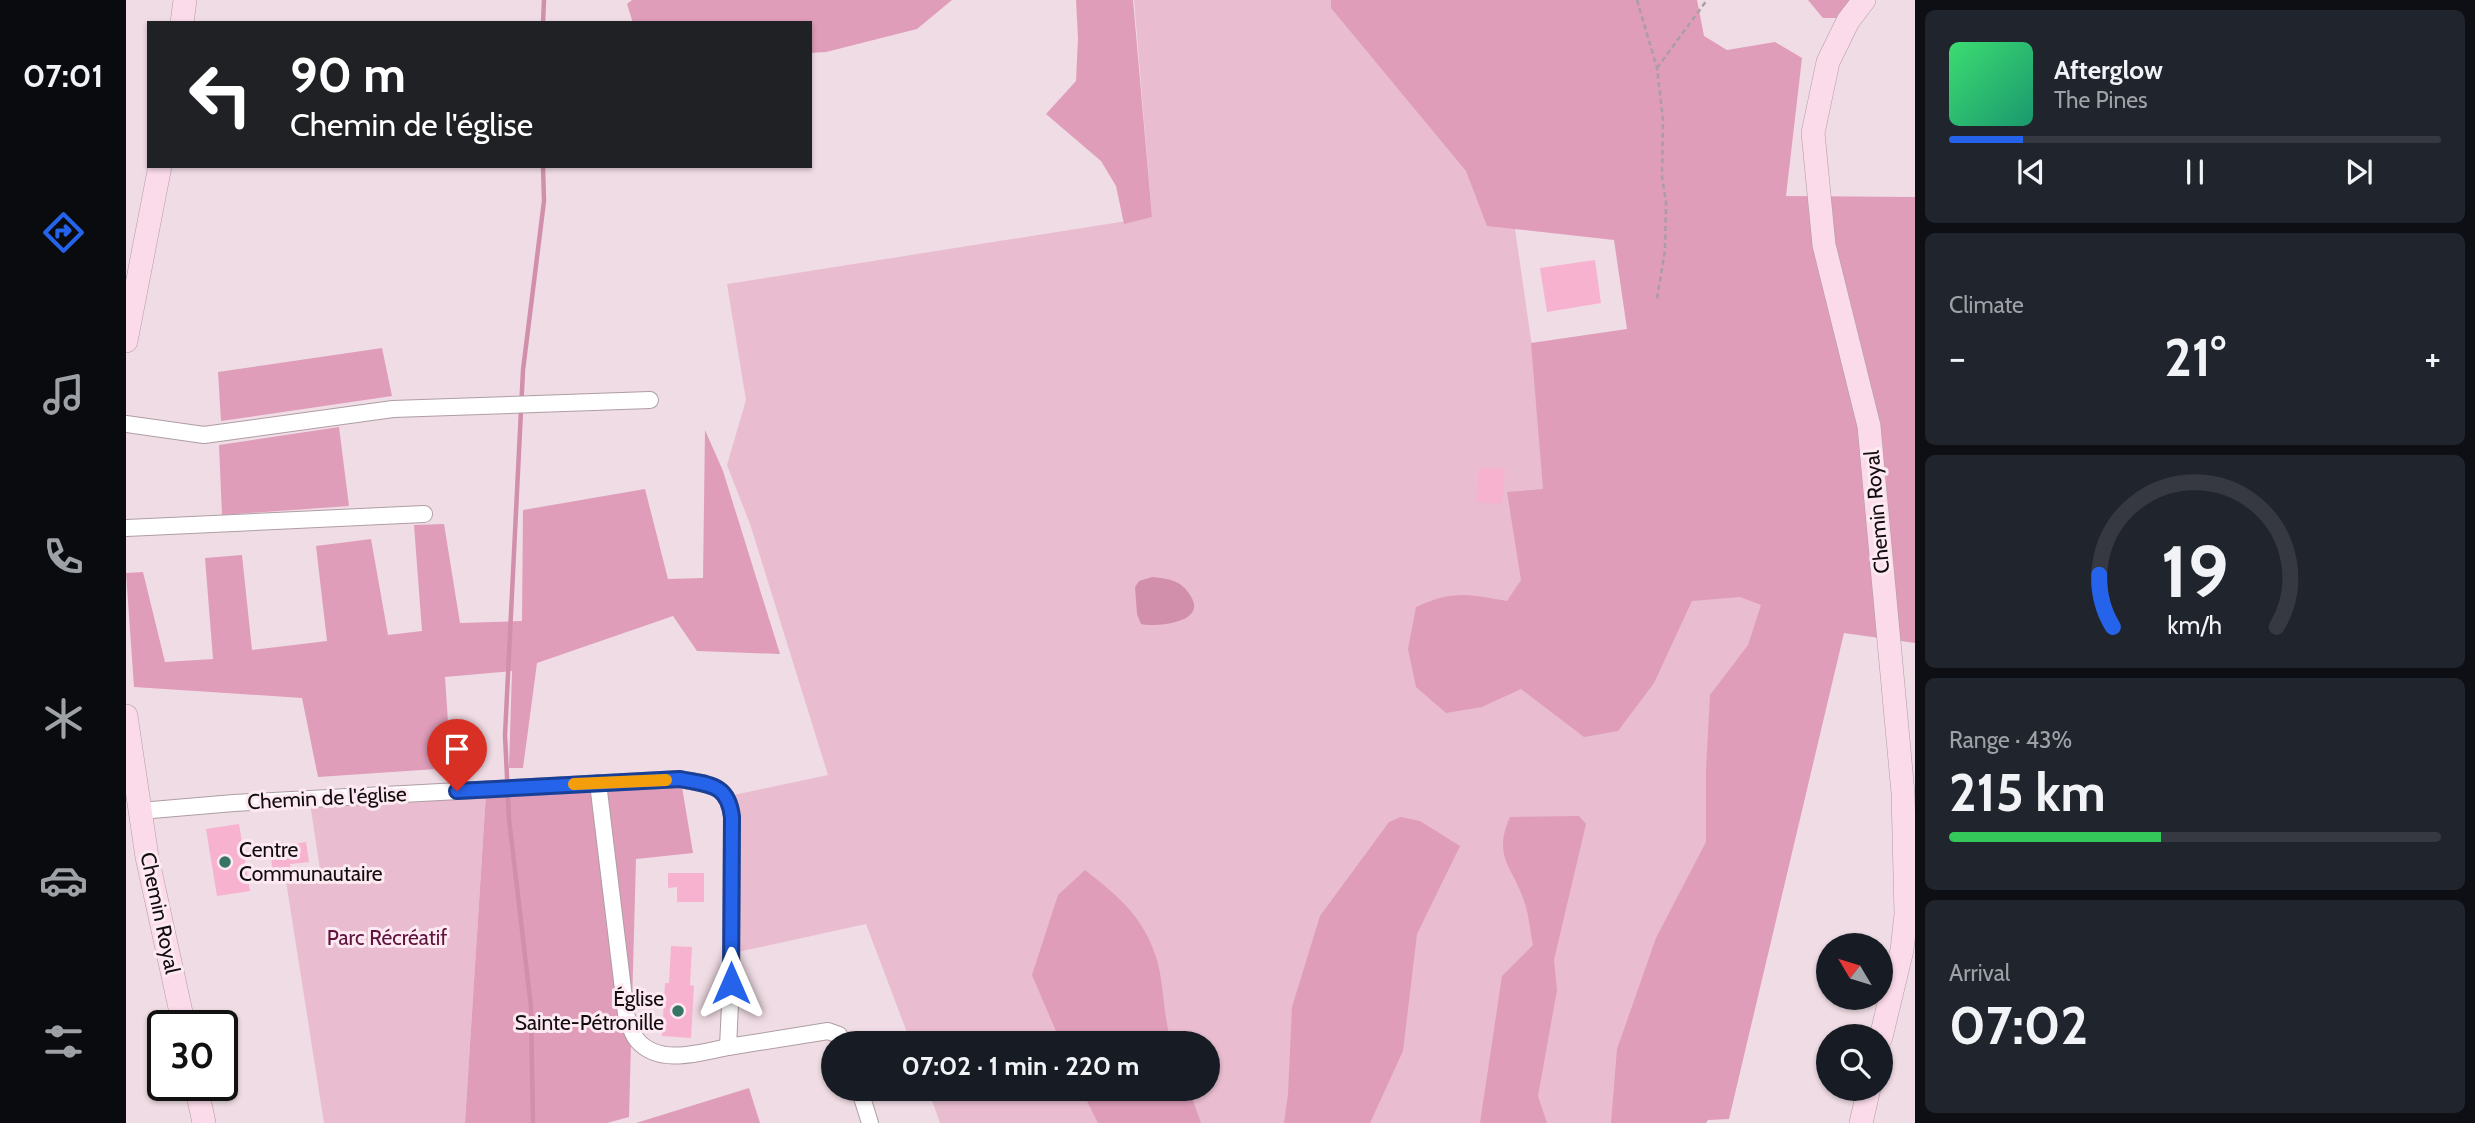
<!DOCTYPE html>
<html lang="en">
<head>
<meta charset="utf-8">
<style>
  body { margin:0; font-family:Cabin,sans-serif; background:#20242c; color:#f1f3f6; height:100vh; display:flex; flex-direction:column; font-size:26px; white-space:nowrap }
  * { box-sizing:border-box; margin:0 }
  p { font-size:23px; color:#9ea1a6 }
  .icon { flex:none; width:38px; height:38px; fill:none; stroke:currentColor; stroke-width:2; stroke-linecap:round; stroke-linejoin:round }
  .map { position:relative; flex:1; overflow:hidden }
  .drawer { display:flex; flex-direction:column; gap:10px; padding:10px; background:#0d0f14; width:560px }
  .drawer>* { flex:none }
  .guide { position:absolute; left:21px; top:21px; width:665px; height:147px; border-radius:0px; box-shadow:0 2px 5px #0004; background:#202124; color:#fff; overflow:hidden }
  .needle { width:46px; rotate:308deg }
  .tools { position:absolute; left:1690px; top:933px; display:grid; gap:14px }
  .tools a { display:grid; place-items:center; width:77px; height:77px; border-radius:50%; background:#171b24; box-shadow:0 2px 5px #0004; font-size:35px }
  .speed { position:absolute; left:21px; top:1010px; display:flex; gap:14px; font-size:35px; font-weight:700; text-align:center }
  .speed>* { display:grid; place-content:center; width:91px; height:91px; border-radius:50%; background:#171b24; box-shadow:0 2px 5px #0004; line-height:1 }
  .speed .limit { border:4px solid #111; border-radius:10px; background:#fff; color:#111 }
  .pin { position:absolute; display:grid; place-items:center; width:60px; height:60px; color:#fff; margin:-72px -30px; border-radius:50% 50% 50% 0; rotate:-45deg; box-shadow:0 0 7px #0007 }
  .pin .icon { rotate:45deg }
  .me { position:absolute; width:77px; margin:-38px; rotate:0deg; stroke-linejoin:round; filter:drop-shadow(0 0 5px #0008) }
  .turn { display:flex; align-items:center; gap:24px; height:147px; padding:0 28px; font-size:32px }
  .turn .icon { width:91px; height:91px; stroke-width:2.5 }
  .turn b { display:block; font-size:49px; line-height:60px }
  .big { font-size:52px; font-weight:700; line-height:1.1 }
  .drawer .tile { flex:1; display:flex; flex-direction:column; justify-content:center; gap:10px; min-width:0; padding:0 24px; border-radius:10px; background:#20242c }
  .drawer .dial { align-items:center; gap:0 }
  .dial svg { height:182px; overflow:visible; fill:none; stroke:#363941; stroke-width:7; stroke-linecap:round; text-anchor:middle }
  .dial text { fill:#f1f3f6; stroke:none }
  .song { display:flex; align-items:center; gap:21px }
  .cover { width:84px; height:84px; border-radius:10px; background:linear-gradient(135deg,hsl(140 70% 55%),hsl(160 70% 35%)) }
  .played { height:7px; border-radius:4px; background:linear-gradient(90deg,#2563eb 15%,#363941 15%) }
  .keys { display:flex; justify-content:space-around; direction:ltr }
  .heat { display:flex; justify-content:space-between; align-items:center; font-size:38px; direction:ltr }
  .charge { height:10px; border-radius:5px; background:linear-gradient(90deg,#34c759 43%,#363941 0) }
  .trip { position:absolute; left:695px; top:1031px; width:399px; height:70px; border-radius:35px; background:#171b24; box-shadow:0 2px 5px #0004; font-weight:700; line-height:70px; text-align:center }
  main { display:flex; flex:1; min-height:0 }
  .tab-bar { display:flex; flex-direction:column; width:126px; justify-content:space-around; align-items:center; background:#090b0e; color:#9ea1a6 }
  .tab-bar .icon { width:49px; height:49px }
  .tab-bar .on { color:#2563eb }
  .tab-bar b { font-size:32px; color:#f1f3f6 }
  .map>svg:first-child { display:block }
  .green { fill:#e9bdcf }
  .forest { fill:#df9dba }
  .water { fill:#d18fac }
  .lines { fill:none; stroke-linecap:round; stroke-linejoin:round }
  .stream { stroke:#d18fac; stroke-width:4.5 }
  .building { fill:#f6b2cf }
  .street-casing { stroke:#af9da4; stroke-width:18 }
  .secondary-casing { stroke:#af9da4; stroke-width:24 }
  .path { stroke:#ac9da3; stroke-width:2.5; stroke-dasharray:5 3.5; stroke-linecap:butt }
  .street { stroke:#fff; stroke-width:16 }
  .secondary { stroke:#fbdae9; stroke-width:23 }
  .route-casing { stroke:#184099; stroke-width:18 }
  .route { stroke:#2563eb; stroke-width:12 }
  .slow { stroke:#f59e0b; stroke-width:12 }
  .poi-dot { fill:#367563; stroke:#fde9f1; stroke-width:2.5 }
  .labels { text-anchor:middle; stroke-width:6; stroke-linejoin:round; paint-order:stroke }
  .street-label { font-size:21px; fill:#120c0e; stroke:#fde9f1 }
  .poi-label { font-size:21px; fill:#120c0e; stroke:#fde9f1; text-anchor:start }
  .park-label { font-size:21px; fill:#5f123c; stroke:#fde9f1 }
</style>
</head>
<body>
<main>
<nav class="tab-bar">
<b>07:01</b>
<svg class="icon on" aria-label="directions" viewBox="0 0 24 24"><path d="M12 3l9 9-9 9-9-9zM9 14v-3h6M13 9l2 2-2 2"/></svg>
<svg class="icon" aria-label="music" viewBox="0 0 24 24"><path d="M9 18V5l10-2v13"/><circle cx="6" cy="18" r="3"/><circle cx="16" cy="16" r="3"/></svg>
<svg class="icon" aria-label="phone" viewBox="0 0 24 24"><path d="M5 4h4l2 5-3 2q2 4 5 5l2-3 5 2v4C11 20 4 13 5 4z"/></svg>
<svg class="icon" aria-label="climate" viewBox="0 0 24 24"><path d="M12 3v18M4 7l16 10M4 17L20 7"/></svg>
<svg class="icon" aria-label="car" viewBox="0 0 24 24"><path d="M5 17H2v-5l4-1 3-4h7l3 4 3 1v5h-3M9 17h6M6 11h13"/><circle cx="7" cy="17" r="2"/><circle cx="17" cy="17" r="2"/></svg>
<svg class="icon" aria-label="filters" viewBox="0 0 24 24"><path d="M4 7h16M4 17h16"/><circle cx="9" cy="7" r="2"/><circle cx="15" cy="17" r="2"/></svg>
</nav>
<div class="map">
<svg width="1789" height="1123" viewBox="0 0 1789 1123">
  <rect width="100%" height="100%" fill="#f0dce4"/>
  <!-- green -->
  <g class="green">
    <path d="M1008,0H1356L1432,527L1672,536L1562,1123H814L802,1089L1082,1088V1043H785L740,924L612,952L608,795L702,775L624,524L601,465L620,400L601,284L1026,217Z"/>
    <path d="M360,793L339,1123H198L160,881L195,876L184,803Z"/>
  </g>
  <!-- forest -->
  <g class="forest">
    <path d="M506,0H826L791,29L700,52L684,53V23H507L501,4Z"/>
    <path d="M950,0H1007L1026,217L998,224L990,186L975,161L920,114L950,81L952,38Z"/>
    <path d="M1205,0H1571L1578,36L1601,50L1649,42L1676,58L1660,196L1789,197V643L1718,633L1603,1119L1582,1120L1580,1123H1485L1491,1049L1530,938L1580,842V769L1584,695L1622,645L1635,605L1614,597L1566,601L1528,683L1492,731L1458,737L1395,689L1356,707L1320,713L1290,687L1282,649L1290,607C1327,590 1341,594 1381,601L1395,580L1381,492L1417,489L1405,343L1501,329L1488,240L1361,226L1340,171L1205,8Z"/>
    <path d="M1682,0H1749L1719,18H1697Z"/>
    <path d="M256,348L266,396L95,421L92,372Z"/>
    <path d="M213,427L223,506L96,515L93,445Z"/>
    <path d="M579,430L597,471L654,654L571,651L547,616L411,663L397,768H383L386,671L319,677L325,768L192,777L176,698L8,687L0,573L17,572L39,662L87,659L79,558L116,555L126,650L201,641L190,546L245,539L262,635L296,631L288,525L318,524L334,623L396,621L397,510L519,489L542,579L577,578Z"/>
    <path d="M556,787L567,853L510,859L503,1117L481,1123H339L360,793Z"/>
    <path d="M1453,816L1460,824L1428,960L1431,990L1412,1096L1421,1123H1354L1376,976L1407,945C1404,931 1403,914 1398,901C1387,867 1366,857 1384,817Z"/>
    <path d="M1275,817L1294,821L1334,846L1291,934L1277,1051L1244,1123H1158L1162,1094L1166,1007L1194,916L1263,822Z"/>
    <path d="M959,870C991,895 1017,916 1030,957C1039,985 1036,1014 1046,1043H935L906,975L932,895Z"/>
    <path d="M623,1088L634,1123H510Z"/>
    <path d="M955,1089H1063L1075,1123H972Z"/>
  </g>
  <!-- water -->
  <path class="water" d="M1026,577C1043,579 1055,580 1064,595C1067,600 1070,605 1067,611C1061,624 1027,627 1015,624L1011,614L1009,587L1013,581Z"/>
  <g class="lines">
    <!-- stream -->
    <g class="stream">
      <path d="M417,23L418,0"/>
      <path d="M407,1123L405,1007L383,819L379,735L397,370L418,201L417,166"/>
    </g>
  </g>
  <!-- building -->
  <g class="building">
    <path d="M1469,260L1475,303L1421,312L1414,268Z"/>
    <path d="M1353,467L1379,469L1376,504L1350,502Z"/>
    <path d="M113,824L124,891L91,896L80,829Z"/>
    <path d="M157,842V846L180,842L183,862L164,864L165,875L148,878L143,844Z"/>
    <path d="M542,873H578V902H551V887L542,888Z"/>
    <path d="M545,946L566,947L564,985L568,986L565,1038L536,1036L539,983H543Z"/>
  </g>
  <g class="lines">
    <defs>
      <g id="street">
        <path d="M0,424L78,435L267,409L524,400"/>
        <path d="M0,528L298,514"/>
        <path d="M472,783L500,1014C503,1022 505,1033 511,1040C533,1066 573,1053 602,1047"/>
        <path d="M14,811L108,803L554,779C583,785 602,783 606,817L605,983L602,1047L702,1031L713,1035L718,1043"/>
        <path d="M733,1088L744,1123"/>
      </g>
      <g id="secondary">
        <path d="M1738,0L1722,21L1702,62L1687,133L1698,245L1743,426L1777,793L1780,914L1776,950L1755,1037"/>
        <path d="M56,23L59,0"/>
        <path d="M0,341L34,166"/>
        <path d="M0,716L21,857L58,1026"/>
        <path d="M70,1085L78,1123"/>
        <path d="M1735,1123L1743,1088"/>
      </g>
    </defs>
    <!-- street casing -->
    <use href="#street" class="street-casing"/>
    <!-- secondary casing -->
    <use href="#secondary" class="secondary-casing"/>
    <!-- path -->
    <g class="path">
      <path d="M1511,0L1531,68L1537,120L1536,177L1540,202L1539,250L1531,299"/>
      <path d="M1531,68L1581,0"/>
    </g>
    <!-- street -->
    <use href="#street" class="street"/>
    <!-- secondary -->
    <use href="#secondary" class="secondary"/>
  </g>
  <g class="lines">
    <defs>
      <path id="route" d="M331,791L554,779C583,785 602,783 606,817L605,983"/>
    </defs>
    <!-- route casing -->
    <use href="#route" class="route-casing"/>
    <!-- route -->
    <use href="#route" class="route"/>
    <!-- slow -->
    <path class="slow" d="M448,784L540,780"/>
  </g>
  <!-- markers -->
  <g class="poi-dot">
    <circle cx="99" cy="862" r="7"/>
    <circle cx="552" cy="1011" r="7"/>
  </g>
  <g class="labels">
    <!-- street labels -->
    <g class="street-label">
      <text transform="translate(1751 512) rotate(-95)" y="7">Chemin Royal</text>
      <text transform="translate(201 798) rotate(-3)" y="7">Chemin de l'église</text>
      <text transform="translate(34 913) rotate(78)" y="7">Chemin Royal</text>
    </g>
    <!-- poi labels -->
    <g class="poi-label">
      <text x="113" y="857">Centre<tspan x="113" dy="24">Communautaire</tspan></text>
      <text x="538" y="1006" text-anchor="end">Église<tspan x="538" dy="24">Sainte-Pétronille</tspan></text>
    </g>
    <!-- park labels -->
    <g class="park-label">
      <text x="261" y="945">Parc Récréatif</text>
    </g>
  </g>
</svg>
<div class="tools">
<a><svg class="needle" viewBox="-14 -14 28 28"><path d="M0-13l5 13h-10z" fill="#e53935"/><path d="M0 13l5-13h-10z" fill="#9ea1a6"/></svg></a>
<a><svg class="icon" aria-label="search" viewBox="0 0 24 24"><circle cx="10" cy="10" r="6"/><path d="M15 15l6 6"/></svg></a>
</div>
<div class="speed"><div class="limit">30</div></div>
<div class="pin" style="left:331px;top:791px;background:#d93025"><svg class="icon" aria-label="arrive" viewBox="0 0 24 24"><path d="M6 21V4h12l-3 4 3 4H6"/></svg></div>
<svg class="me" style="left:605px;top:983px" viewBox="-20 -20 40 40"><path d="M0-17L14 15 0 8-14 15z" fill="#2563eb" stroke="#fff" stroke-width="4"/></svg>
<div class="trip">07:02 · 1 min · 220 m</div>
<div class="guide">
<div class="turn"><svg class="icon" aria-label="left" viewBox="0 0 24 24"><path d="M17 20v-9H6M10 6l-5 5 5 5"/></svg><div><b>90 m</b>Chemin de l'église</div></div>
</div>
</div>
<section class="drawer">
<div class="tile">
<div class="song"><i class="cover"></i><div><b>Afterglow</b><p>The Pines</p></div></div>
<div class="played"></div>
<div class="keys"><svg class="icon" aria-label="previous" viewBox="0 0 24 24"><path d="M18 5L8 12l10 7zM5 5v14"/></svg><svg class="icon" aria-label="pause" viewBox="0 0 24 24"><path d="M8 5v14M16 5v14"/></svg><svg class="icon" aria-label="next" viewBox="0 0 24 24"><path d="M6 5l10 7-10 7zM19 5v14"/></svg></div>
</div>
<div class="tile"><p>Climate</p>
<div class="heat"><a>−</a><b class="big">21°</b><a>+</a></div>
</div>
<div class="tile dial"><svg viewBox="0 0 100 80">
<path d="M14 69A42 42 0 1 1 86 69"/>
<path d="M14 69A42 42 0 0 1 8 46" stroke="#2563eb"/>
<text x="50" y="56" font-size="32" font-weight="700">19</text>
<text x="50" y="72" font-size="11">km/h</text>
</svg></div>
<div class="tile"><p>Range · 43%</p><b class="big">215 km</b><div class="charge"></div></div>
<div class="tile"><p>Arrival</p><b class="big">07:02</b></div>
</section>
</main>
</body>
</html>
